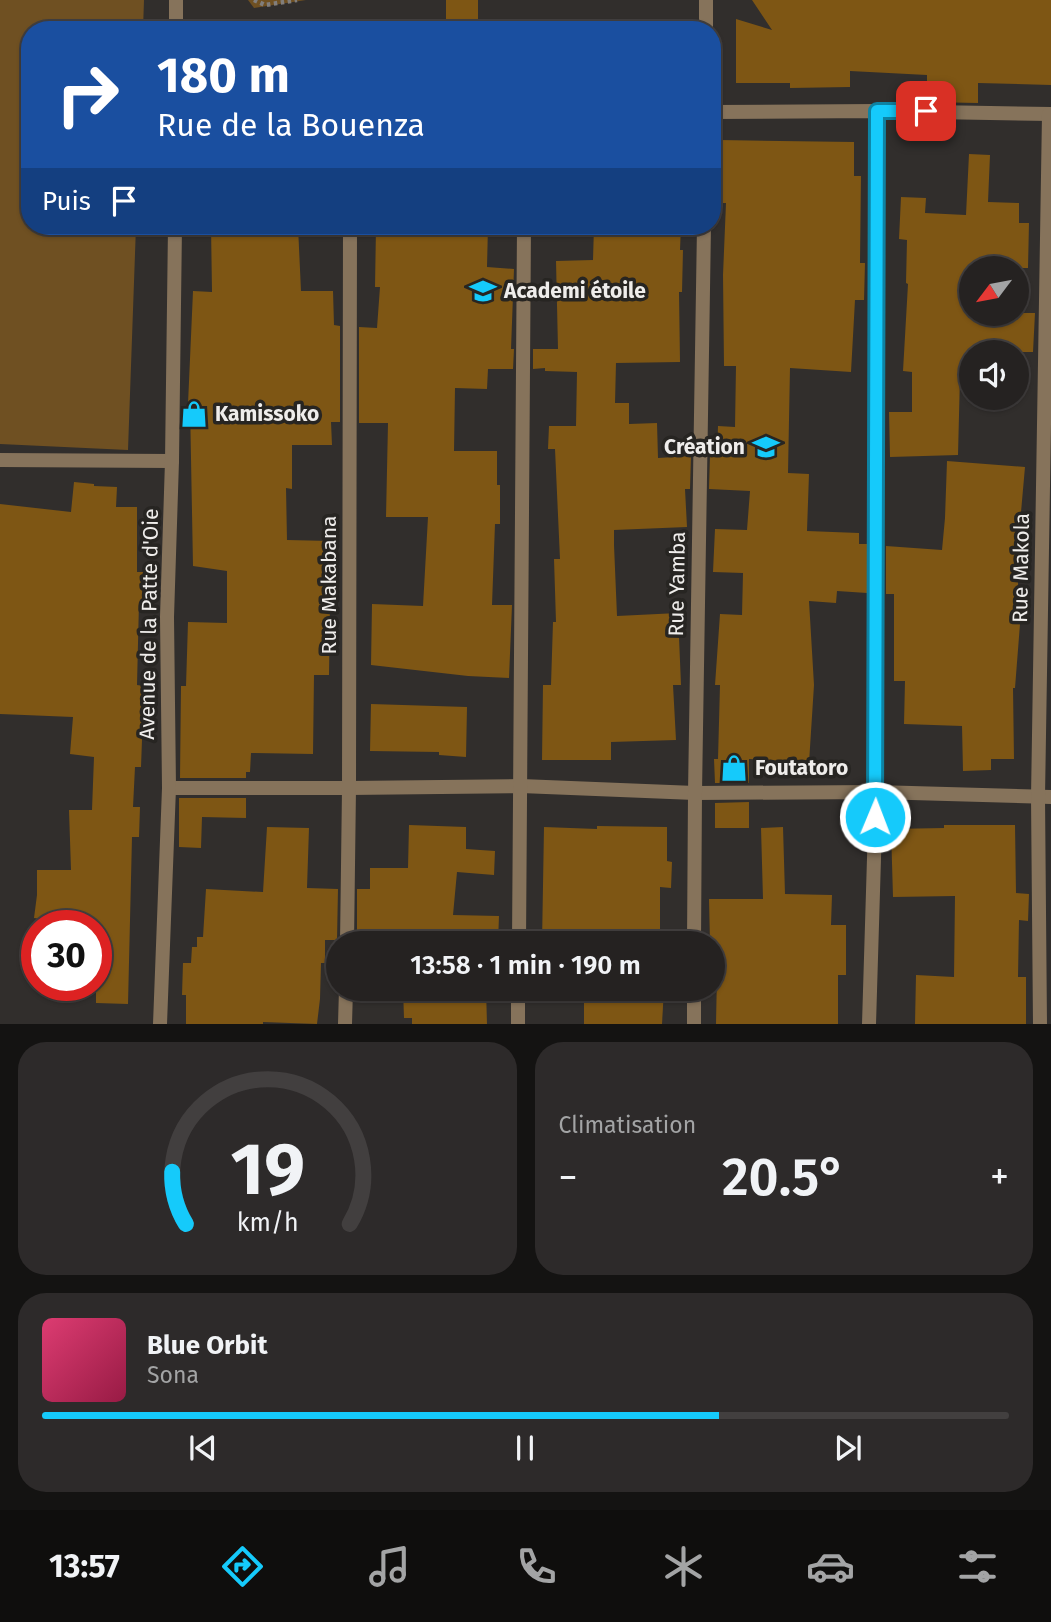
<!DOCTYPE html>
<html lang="fr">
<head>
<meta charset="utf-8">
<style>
  body { margin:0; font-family:"Fira Sans",sans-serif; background:#2d2a2a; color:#f1f3f6; height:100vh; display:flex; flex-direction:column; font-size:26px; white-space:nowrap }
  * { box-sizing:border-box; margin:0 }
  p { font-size:23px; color:#a3a4a5 }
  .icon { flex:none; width:38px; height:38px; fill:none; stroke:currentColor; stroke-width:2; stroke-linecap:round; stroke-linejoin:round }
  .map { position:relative; height:1024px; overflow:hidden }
  .sheet { display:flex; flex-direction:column; gap:18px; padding:18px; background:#141312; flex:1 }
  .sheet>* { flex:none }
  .banner { position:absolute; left:21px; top:21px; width:700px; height:214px; border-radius:28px; box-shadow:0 2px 5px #0004,0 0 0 2px #423f3f; background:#1a4fa0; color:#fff; overflow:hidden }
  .needle { width:46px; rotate:238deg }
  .buttons { position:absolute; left:959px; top:256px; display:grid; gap:14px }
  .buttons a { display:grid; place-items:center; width:70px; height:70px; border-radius:50%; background:#252221; box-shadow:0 2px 5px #0004,0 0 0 2px #423f3f; font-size:35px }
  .speed { position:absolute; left:21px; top:910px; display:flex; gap:14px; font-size:35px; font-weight:700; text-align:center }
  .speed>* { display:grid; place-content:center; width:91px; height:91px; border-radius:50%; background:#252221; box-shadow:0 2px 5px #0004,0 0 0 2px #423f3f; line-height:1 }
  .speed .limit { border:10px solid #d22; background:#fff; color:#111 }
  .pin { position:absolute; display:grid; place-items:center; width:60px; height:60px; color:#fff; margin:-30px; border-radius:14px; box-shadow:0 4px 10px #0006 }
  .me { position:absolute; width:77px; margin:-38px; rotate:1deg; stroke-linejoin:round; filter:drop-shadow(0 0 5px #0008) }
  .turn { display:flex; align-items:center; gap:24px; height:147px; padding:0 21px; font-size:32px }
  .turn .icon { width:91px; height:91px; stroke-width:2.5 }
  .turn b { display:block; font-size:49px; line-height:60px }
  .then { display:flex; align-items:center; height:66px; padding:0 21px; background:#0003; gap:14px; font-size:26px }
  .big { font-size:52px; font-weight:600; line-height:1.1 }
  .sheet .widget { flex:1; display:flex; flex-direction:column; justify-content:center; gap:10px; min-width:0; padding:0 24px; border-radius:28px; background:#2d2a2a }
  .sheet .dial { align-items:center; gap:0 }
  .dial svg { height:182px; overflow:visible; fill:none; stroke:#423f3f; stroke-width:7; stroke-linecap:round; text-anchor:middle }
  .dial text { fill:#f1f3f6; stroke:none }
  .song { display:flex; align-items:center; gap:21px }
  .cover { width:84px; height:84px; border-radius:10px; background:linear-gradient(135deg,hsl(340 70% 55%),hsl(340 70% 35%)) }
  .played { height:7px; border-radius:4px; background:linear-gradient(90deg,#15cafb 70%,#423f3f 70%) }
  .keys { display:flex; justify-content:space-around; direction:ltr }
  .heat { display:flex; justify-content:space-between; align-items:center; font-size:38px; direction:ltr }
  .sheet .tiles { flex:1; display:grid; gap:18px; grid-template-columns:1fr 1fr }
  .widget:last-child { grid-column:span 2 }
  .trip { position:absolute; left:326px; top:931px; width:399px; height:70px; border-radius:35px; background:#252221; box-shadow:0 2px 5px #0004,0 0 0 2px #423f3f; font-weight:600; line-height:70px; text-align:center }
  .tabs { display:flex; height:112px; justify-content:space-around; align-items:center; background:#0f0e0d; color:#a3a4a5 }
  .tabs .icon { width:49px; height:49px }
  .tabs .current { color:#15cafb }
  .tabs b { font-size:32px; color:#f1f3f6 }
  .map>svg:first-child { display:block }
  .green { fill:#6f5022 }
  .building { fill:#7e5614 }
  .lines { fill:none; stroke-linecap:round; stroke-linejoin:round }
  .path { stroke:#817e7c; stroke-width:4.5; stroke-dasharray:3.5 3.5; stroke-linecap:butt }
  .minor { stroke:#86735b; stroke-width:14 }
  .route-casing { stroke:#0e83a3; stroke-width:18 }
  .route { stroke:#15cafb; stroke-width:12 }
  .labels { text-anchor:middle; stroke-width:7; stroke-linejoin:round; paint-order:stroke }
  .poi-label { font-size:21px; font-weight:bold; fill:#efedeb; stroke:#272522; text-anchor:start }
  .street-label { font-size:21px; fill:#efedeb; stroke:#272522 }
</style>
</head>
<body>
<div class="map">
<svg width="1051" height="1024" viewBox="0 0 1051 1024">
  <rect width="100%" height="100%" fill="#312e2c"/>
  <!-- green -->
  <g class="green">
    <path d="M0,0H144L143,30H30V226H136L128,450L0,444Z"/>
    <path d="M248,0H306L254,8Z"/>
  </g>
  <!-- building -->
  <g class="building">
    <path d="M446,0H478V26L468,25V30H446Z"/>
    <path d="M752,0H1051V85L978,83V103L927,102V75L850,71V87L790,88V83H736V19L772,30Z"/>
    <path d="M719,140L854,142V176H861L860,263H865L864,300H855L851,372L790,368L788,473L809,474L807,531L859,533V544H867V593L837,591L836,603L809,601L814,685L809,763L749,759V783H715L714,759H718L720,685H715L720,614L742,615L743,573L713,572L715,529L747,530L750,491L709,489L710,455H717L718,426L735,427L736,366H724L723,275L726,203H719Z"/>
    <path d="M969,154L990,155L988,202L1019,203V223H1029L1028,268H971V313H1035L1033,352H971V376H960L958,455L890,457L889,412H912V372L903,371L908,284L906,283L907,240L899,239L901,197L926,198L925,213L966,215Z"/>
    <path d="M211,226H298L301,291H333L334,325L340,326V422H331L332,445H292V489L286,488L287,540L331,541L329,675H314L313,754L251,753L250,772H246V778H180L181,686H186L188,622L227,623V571L193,566L190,404H188L193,291L212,292Z"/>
    <path d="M458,226H488L487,267L514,269L511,349H514L513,369H488L487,389L455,388L454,451H497V485H500V524H495L492,605H512L509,678L468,676L371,665L372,604L423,606L428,517H386L388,423H359V327L377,328L380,287H375L376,227L458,229Z"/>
    <path d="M594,226H681L680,250H683L682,292H679L680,362L616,363L615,403H629V424L657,423L658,458L691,456L690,489H685L687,527L614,530V545L617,616L678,613L681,685H673L676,740L611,742V760H542L543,685H551L553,622H556L554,559H560L555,449H548L549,426H576L577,372L545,371V368L533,369V349H558L556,261L593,260Z"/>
    <path d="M947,461L1025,467L1018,546H1019L1017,623L1020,624L1015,688H1013L1014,759H991V770L963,771L962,726L904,724L905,681H894V594H886V546L942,550L945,518Z"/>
    <path d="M74,482L94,484V486L117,487L116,507H137V572H143L142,602H139L137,685L144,686L141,767H135L133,807H140L139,837H132L128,1004L96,1003V926L34,918L37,895V870H71L69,810H92L94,757L70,754L73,717L0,714V504L71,512Z"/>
    <path d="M371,704L467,707L466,757L439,755V752L370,751Z"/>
    <path d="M179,798H246V818L202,817L201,848L179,847Z"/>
    <path d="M749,802V828H715V803Z"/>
    <path d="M409,825L466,827V849L495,851L494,875L457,872L453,915L499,916L498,943H434V940H357V889H370V868H408Z"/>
    <path d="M944,825H1015L1016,893L1029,894L1028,921L1019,920L1018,977H1026V1024H915L916,975L954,977L955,896L893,897L891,829L944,828Z"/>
    <path d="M597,826L667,827V861L672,862L671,888L660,887V943H542L544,827L597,829Z"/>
    <path d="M267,827L309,828L307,888L338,889L337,940H325V963H321L320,999L317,1024L263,1022V1024H186V995H182L183,963H191L192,947H197V937H203L206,889L263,892Z"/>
    <path d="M783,827L785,894L832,895L831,925H846V975H838V1024H716L717,974H712V943H710L709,899H763L761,828Z"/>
    <path d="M403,989H486L487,1024H412V1018H404Z"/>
    <path d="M584,989H664L662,1024H584Z"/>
  </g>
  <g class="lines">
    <!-- path -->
    <path class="path" d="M254,0L265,5L297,0"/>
    <!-- minor -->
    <g class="minor">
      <path d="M176,0V30"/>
      <path d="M706,0V30"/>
      <path d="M712,112L877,111L1051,114"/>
      <path d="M0,460L172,461"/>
      <path d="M169,788H349L521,786L695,793L876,792L1051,797"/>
      <path d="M347,943L349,788L350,226"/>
      <path d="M519,943L524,226"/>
      <path d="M694,943L695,793L704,226"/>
      <path d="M160,1024L169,788L167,617L172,461L175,226"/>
      <path d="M345,1024L346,989"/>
      <path d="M518,1024V989"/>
      <path d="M694,1024V989"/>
      <path d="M869,1024L876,792L877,111"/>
      <path d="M1040,1024L1038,797L1049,114"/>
    </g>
  </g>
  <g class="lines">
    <defs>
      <path id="route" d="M875,817L877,111H926"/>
    </defs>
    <!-- route casing -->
    <use href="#route" class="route-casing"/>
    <!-- route -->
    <use href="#route" class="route"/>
  </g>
  <!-- icons -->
  <defs>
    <symbol id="school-bare" viewBox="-9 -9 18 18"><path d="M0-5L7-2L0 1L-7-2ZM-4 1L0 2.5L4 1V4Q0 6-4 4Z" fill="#15cafb" stroke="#272522" stroke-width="2.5" paint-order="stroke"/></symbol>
    <symbol id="shop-bare" viewBox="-9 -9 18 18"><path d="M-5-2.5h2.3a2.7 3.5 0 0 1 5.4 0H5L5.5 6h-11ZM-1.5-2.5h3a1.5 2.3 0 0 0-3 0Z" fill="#15cafb" stroke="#272522" stroke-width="2.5" paint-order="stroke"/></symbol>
  </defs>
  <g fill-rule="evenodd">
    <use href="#school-bare" x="464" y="272" width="38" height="38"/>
    <use href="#shop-bare" x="175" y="395" width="38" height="38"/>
    <use href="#school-bare" x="747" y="428" width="38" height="38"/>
    <use href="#shop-bare" x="715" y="749" width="38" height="38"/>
  </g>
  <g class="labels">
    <!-- poi labels -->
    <g class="poi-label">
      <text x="504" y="298">Academi étoile</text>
      <text x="215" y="421">Kamissoko</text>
      <text x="745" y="454" text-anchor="end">Création</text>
      <text x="755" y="775">Foutatoro</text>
    </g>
    <!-- street labels -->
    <g class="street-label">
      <text transform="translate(1021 568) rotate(-89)" y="7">Rue Makola</text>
      <text transform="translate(677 584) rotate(-89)" y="7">Rue Yamba</text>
      <text transform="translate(329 585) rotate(-90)" y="7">Rue Makabana</text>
      <text transform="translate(149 624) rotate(-89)" y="7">Avenue de la Patte d'Oie</text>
    </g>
  </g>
</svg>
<div class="buttons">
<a><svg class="needle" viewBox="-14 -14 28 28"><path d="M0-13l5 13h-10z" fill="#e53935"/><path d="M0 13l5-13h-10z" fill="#a3a4a5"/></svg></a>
<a><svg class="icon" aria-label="sound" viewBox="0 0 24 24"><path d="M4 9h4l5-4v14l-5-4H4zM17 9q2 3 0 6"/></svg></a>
</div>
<div class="speed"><div class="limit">30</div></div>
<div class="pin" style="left:926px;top:111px;background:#d93025"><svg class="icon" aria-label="arrive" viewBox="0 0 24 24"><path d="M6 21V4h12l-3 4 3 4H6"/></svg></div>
<svg class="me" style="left:875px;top:817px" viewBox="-20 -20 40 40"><circle r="17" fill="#15cafb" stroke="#fff" stroke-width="3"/><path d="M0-11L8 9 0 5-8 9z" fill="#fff"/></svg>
<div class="trip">13:58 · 1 min · 190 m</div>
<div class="banner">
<div class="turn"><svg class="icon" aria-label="right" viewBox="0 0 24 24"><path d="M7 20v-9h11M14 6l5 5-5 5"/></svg><div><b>180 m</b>Rue de la Bouenza</div></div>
<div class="then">Puis<svg class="icon" aria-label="arrive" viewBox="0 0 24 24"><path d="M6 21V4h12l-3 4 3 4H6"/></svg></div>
</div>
</div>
<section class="sheet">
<div class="tiles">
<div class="widget dial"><svg viewBox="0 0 100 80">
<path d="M14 69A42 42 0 1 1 86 69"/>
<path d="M14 69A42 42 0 0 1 8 46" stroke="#15cafb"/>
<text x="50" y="56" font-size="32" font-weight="700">19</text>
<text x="50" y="72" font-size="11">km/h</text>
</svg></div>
<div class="widget"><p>Climatisation</p>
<div class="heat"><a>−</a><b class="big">20.5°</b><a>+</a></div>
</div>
<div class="widget">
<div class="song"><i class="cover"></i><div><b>Blue Orbit</b><p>Sona</p></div></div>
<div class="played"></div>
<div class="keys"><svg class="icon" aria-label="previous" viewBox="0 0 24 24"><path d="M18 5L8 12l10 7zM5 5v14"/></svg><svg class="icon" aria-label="pause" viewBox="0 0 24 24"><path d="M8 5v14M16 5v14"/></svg><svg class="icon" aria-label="next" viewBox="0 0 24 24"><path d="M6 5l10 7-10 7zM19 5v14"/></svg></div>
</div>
</div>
</section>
<nav class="tabs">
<b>13:57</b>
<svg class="icon current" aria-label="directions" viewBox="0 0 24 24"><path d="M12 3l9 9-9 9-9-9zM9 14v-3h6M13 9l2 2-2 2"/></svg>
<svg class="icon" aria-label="music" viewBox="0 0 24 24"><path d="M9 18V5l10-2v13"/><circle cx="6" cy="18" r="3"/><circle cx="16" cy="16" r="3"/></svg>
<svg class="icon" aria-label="phone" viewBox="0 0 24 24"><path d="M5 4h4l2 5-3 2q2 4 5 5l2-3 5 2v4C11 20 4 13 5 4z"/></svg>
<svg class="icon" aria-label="climate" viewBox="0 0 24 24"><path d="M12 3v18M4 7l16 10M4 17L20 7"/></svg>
<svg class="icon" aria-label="car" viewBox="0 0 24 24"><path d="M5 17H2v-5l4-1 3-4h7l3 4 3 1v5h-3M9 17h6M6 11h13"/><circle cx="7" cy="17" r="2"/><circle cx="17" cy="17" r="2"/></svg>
<svg class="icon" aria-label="filters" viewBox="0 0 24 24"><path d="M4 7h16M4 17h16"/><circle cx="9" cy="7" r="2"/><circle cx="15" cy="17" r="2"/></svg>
</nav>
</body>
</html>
